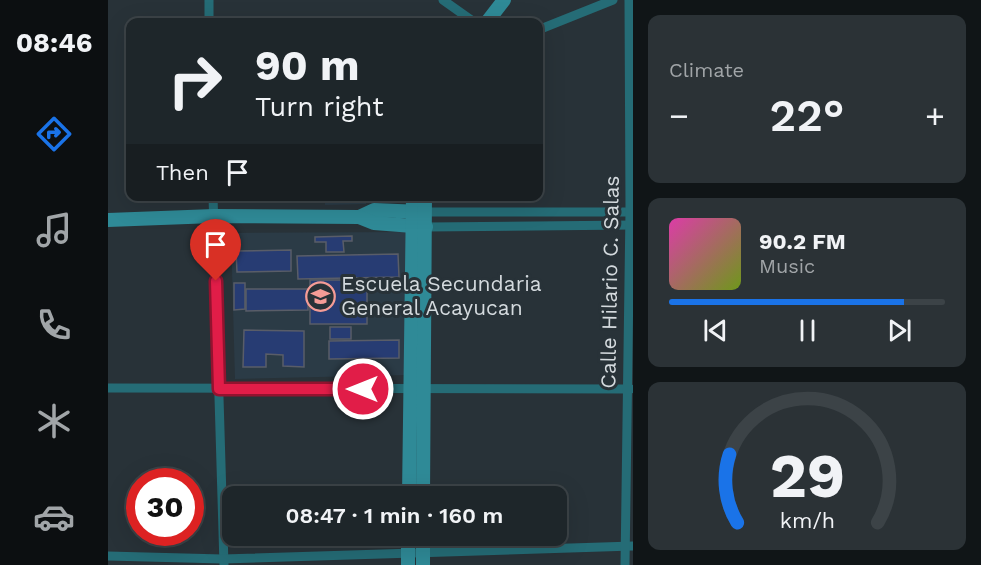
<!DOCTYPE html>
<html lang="en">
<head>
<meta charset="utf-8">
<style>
  body { margin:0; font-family:"Work Sans",sans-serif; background:#2b3236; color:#f1f3f6; height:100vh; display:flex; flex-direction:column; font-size:22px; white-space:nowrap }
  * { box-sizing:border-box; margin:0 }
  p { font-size:20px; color:#a1a5a8 }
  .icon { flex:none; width:33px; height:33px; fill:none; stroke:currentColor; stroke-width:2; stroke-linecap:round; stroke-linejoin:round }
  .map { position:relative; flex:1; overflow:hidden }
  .sheet { display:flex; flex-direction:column; gap:15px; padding:15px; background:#101517; width:348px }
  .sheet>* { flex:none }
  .top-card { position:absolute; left:18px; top:18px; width:417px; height:183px; border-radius:12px; box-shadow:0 6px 24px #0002,0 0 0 2px #3c4347; background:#1e262a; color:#f1f3f6; overflow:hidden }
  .speed { position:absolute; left:18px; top:468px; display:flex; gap:12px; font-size:30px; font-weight:700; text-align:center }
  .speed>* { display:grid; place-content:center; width:78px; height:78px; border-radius:50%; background:#1e262a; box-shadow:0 6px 24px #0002,0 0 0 2px #3c4347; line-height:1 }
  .speed .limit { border:9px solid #d22; background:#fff; color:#111 }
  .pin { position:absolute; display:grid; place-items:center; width:51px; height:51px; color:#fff; margin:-62px -26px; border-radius:50% 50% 50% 0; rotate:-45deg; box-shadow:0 0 6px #0007 }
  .pin .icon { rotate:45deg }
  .me { position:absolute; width:66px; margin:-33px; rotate:270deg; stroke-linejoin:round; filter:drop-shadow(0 0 4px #0008) }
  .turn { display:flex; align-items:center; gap:21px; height:126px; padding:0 30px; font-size:27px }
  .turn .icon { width:78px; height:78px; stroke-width:2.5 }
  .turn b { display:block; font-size:42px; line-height:51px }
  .then { display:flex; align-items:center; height:57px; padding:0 30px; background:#0003; gap:12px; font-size:22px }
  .big { font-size:45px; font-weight:600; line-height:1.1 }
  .sheet .tile { flex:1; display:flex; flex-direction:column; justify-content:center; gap:9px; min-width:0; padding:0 21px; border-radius:12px; background:#2b3236 }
  .sheet .dial { align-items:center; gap:0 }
  .dial svg { height:156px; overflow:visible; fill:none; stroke:#3c4347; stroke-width:7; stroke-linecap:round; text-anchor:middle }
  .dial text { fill:#f1f3f6; stroke:none }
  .song { display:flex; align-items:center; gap:18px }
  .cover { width:72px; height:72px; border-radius:9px; background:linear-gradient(135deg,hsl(320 70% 55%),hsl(80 70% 35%)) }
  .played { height:6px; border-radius:3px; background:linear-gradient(90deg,#1a73e8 85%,#3c4347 85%) }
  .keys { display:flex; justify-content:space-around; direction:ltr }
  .heat { display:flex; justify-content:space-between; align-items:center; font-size:33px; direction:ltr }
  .trip { position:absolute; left:114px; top:486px; width:345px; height:60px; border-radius:12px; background:#1e262a; box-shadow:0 6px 24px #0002,0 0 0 2px #3c4347; font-weight:600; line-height:60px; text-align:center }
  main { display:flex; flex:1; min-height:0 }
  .dock { display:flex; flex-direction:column; width:108px; justify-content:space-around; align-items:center; background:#0c0f11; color:#a1a5a8 }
  .dock .icon { width:42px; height:42px }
  .dock .active { color:#1a73e8 }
  .dock b { font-size:27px; color:#f1f3f6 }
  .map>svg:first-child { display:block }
  .built { fill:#2b3b46 }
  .building { fill:#273c73; stroke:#595d68; stroke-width:1.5 }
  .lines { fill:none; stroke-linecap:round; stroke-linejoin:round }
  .street { stroke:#256c76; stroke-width:9 }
  .secondary { stroke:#2f8a97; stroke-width:14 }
  .route-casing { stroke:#92132f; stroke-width:15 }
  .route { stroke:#e11d48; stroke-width:10 }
  .labels { text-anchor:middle; stroke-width:6; stroke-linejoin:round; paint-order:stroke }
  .street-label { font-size:21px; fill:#d4dade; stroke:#283238 }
  .poi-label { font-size:21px; fill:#d4dade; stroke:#283238; text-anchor:start }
</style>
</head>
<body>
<main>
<nav class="dock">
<b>08:46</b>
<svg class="icon active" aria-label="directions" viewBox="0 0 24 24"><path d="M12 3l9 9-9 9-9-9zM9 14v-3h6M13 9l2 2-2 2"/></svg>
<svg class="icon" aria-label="music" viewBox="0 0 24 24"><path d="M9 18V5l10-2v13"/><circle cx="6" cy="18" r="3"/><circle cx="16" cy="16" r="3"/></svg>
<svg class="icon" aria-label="phone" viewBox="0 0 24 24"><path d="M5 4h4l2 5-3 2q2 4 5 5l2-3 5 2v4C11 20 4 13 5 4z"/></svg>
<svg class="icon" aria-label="climate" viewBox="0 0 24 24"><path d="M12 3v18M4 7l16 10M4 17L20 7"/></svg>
<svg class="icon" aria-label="car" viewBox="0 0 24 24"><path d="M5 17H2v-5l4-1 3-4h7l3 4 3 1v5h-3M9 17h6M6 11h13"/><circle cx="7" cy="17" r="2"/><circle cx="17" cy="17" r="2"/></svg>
</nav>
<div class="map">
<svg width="525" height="565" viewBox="0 0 525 565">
  <rect width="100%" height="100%" fill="#283238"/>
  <!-- built -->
  <g class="built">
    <path d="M217,197H258V204L217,205Z"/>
    <path d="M299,232L298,375L127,379L123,233Z"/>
  </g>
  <!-- building -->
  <g class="building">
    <path d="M244,236V241H235L236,252H218V242H207V237Z"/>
    <path d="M183,250V271L129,272L128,251Z"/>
    <path d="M290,254L291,277L190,279L189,256Z"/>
    <rect x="202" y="280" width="57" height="44"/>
    <path d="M126,283H137V309L126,310Z"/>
    <path d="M138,289H200V310L138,311Z"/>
    <rect x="222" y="327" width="21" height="12"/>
    <path d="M136,330L196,331V367L175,366V355L158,354V367H135Z"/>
    <path d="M291,340V358L221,359V341Z"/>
  </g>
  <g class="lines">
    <!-- street -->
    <g class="street">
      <path d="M101,0V22"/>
      <path d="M335,0L366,22"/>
      <path d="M430,30L505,0"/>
      <path d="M105,196L116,565"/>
      <path d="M318,212H525"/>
      <path d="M318,227L525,225"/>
      <path d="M0,388L523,389"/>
      <path d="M0,556L115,559L525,546"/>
      <path d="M517,565L522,210L521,0"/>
    </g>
    <!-- secondary -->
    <g class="secondary">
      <path d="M379,22L396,0"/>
      <path d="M251,217L266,210L313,212"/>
      <path d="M0,220L106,216L251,217L266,223L318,227"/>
      <path d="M301,496L305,196"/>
      <path d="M315,496L317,196"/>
      <path d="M300,565V536"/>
      <path d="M315,565V536"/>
    </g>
  </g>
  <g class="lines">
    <defs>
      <path id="route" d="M108,281L111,389H255"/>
    </defs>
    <!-- route casing -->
    <use href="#route" class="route-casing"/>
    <!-- route -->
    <use href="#route" class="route"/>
  </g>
  <!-- icons -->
  <defs>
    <symbol id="school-ring" viewBox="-11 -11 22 22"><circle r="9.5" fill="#283238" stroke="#f59c96" stroke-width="1.5"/><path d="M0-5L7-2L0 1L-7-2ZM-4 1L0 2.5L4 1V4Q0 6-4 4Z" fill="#f59c96"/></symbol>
  </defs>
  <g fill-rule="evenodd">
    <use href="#school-ring" x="196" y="280" width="33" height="33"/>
  </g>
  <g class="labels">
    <!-- street labels -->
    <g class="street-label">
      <text transform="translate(502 282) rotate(-89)" y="7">Calle Hilario C. Salas</text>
    </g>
    <!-- poi labels -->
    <g class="poi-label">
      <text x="233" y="291">Escuela Secundaria<tspan x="233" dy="24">General Acayucan</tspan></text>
    </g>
  </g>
</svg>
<div class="speed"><div class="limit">30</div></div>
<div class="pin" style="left:108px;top:281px;background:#d93025"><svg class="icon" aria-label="arrive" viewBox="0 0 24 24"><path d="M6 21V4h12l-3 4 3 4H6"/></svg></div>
<svg class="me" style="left:255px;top:389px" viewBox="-20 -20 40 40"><circle r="17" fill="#e11d48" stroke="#fff" stroke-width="3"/><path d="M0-11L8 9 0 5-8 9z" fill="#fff"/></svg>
<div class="trip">08:47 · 1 min · 160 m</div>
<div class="top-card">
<div class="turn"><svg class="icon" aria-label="right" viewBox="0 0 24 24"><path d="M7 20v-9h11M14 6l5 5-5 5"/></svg><div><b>90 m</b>Turn right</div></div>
<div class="then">Then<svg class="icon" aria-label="arrive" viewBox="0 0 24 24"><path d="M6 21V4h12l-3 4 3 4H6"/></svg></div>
</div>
</div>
<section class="sheet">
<div class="tile"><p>Climate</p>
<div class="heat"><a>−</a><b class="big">22°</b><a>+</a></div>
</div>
<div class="tile">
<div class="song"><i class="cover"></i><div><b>90.2 FM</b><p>Music</p></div></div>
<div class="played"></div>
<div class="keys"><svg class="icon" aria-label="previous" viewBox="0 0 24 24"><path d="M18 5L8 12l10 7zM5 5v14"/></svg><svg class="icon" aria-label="pause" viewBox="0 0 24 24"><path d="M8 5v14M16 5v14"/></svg><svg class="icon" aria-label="next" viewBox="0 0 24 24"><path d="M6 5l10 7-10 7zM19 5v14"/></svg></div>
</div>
<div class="tile dial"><svg viewBox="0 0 100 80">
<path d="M14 69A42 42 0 1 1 86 69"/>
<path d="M14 69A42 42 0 0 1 10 34" stroke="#1a73e8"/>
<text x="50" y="56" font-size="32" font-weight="700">29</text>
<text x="50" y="72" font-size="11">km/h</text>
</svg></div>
</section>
</main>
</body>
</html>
